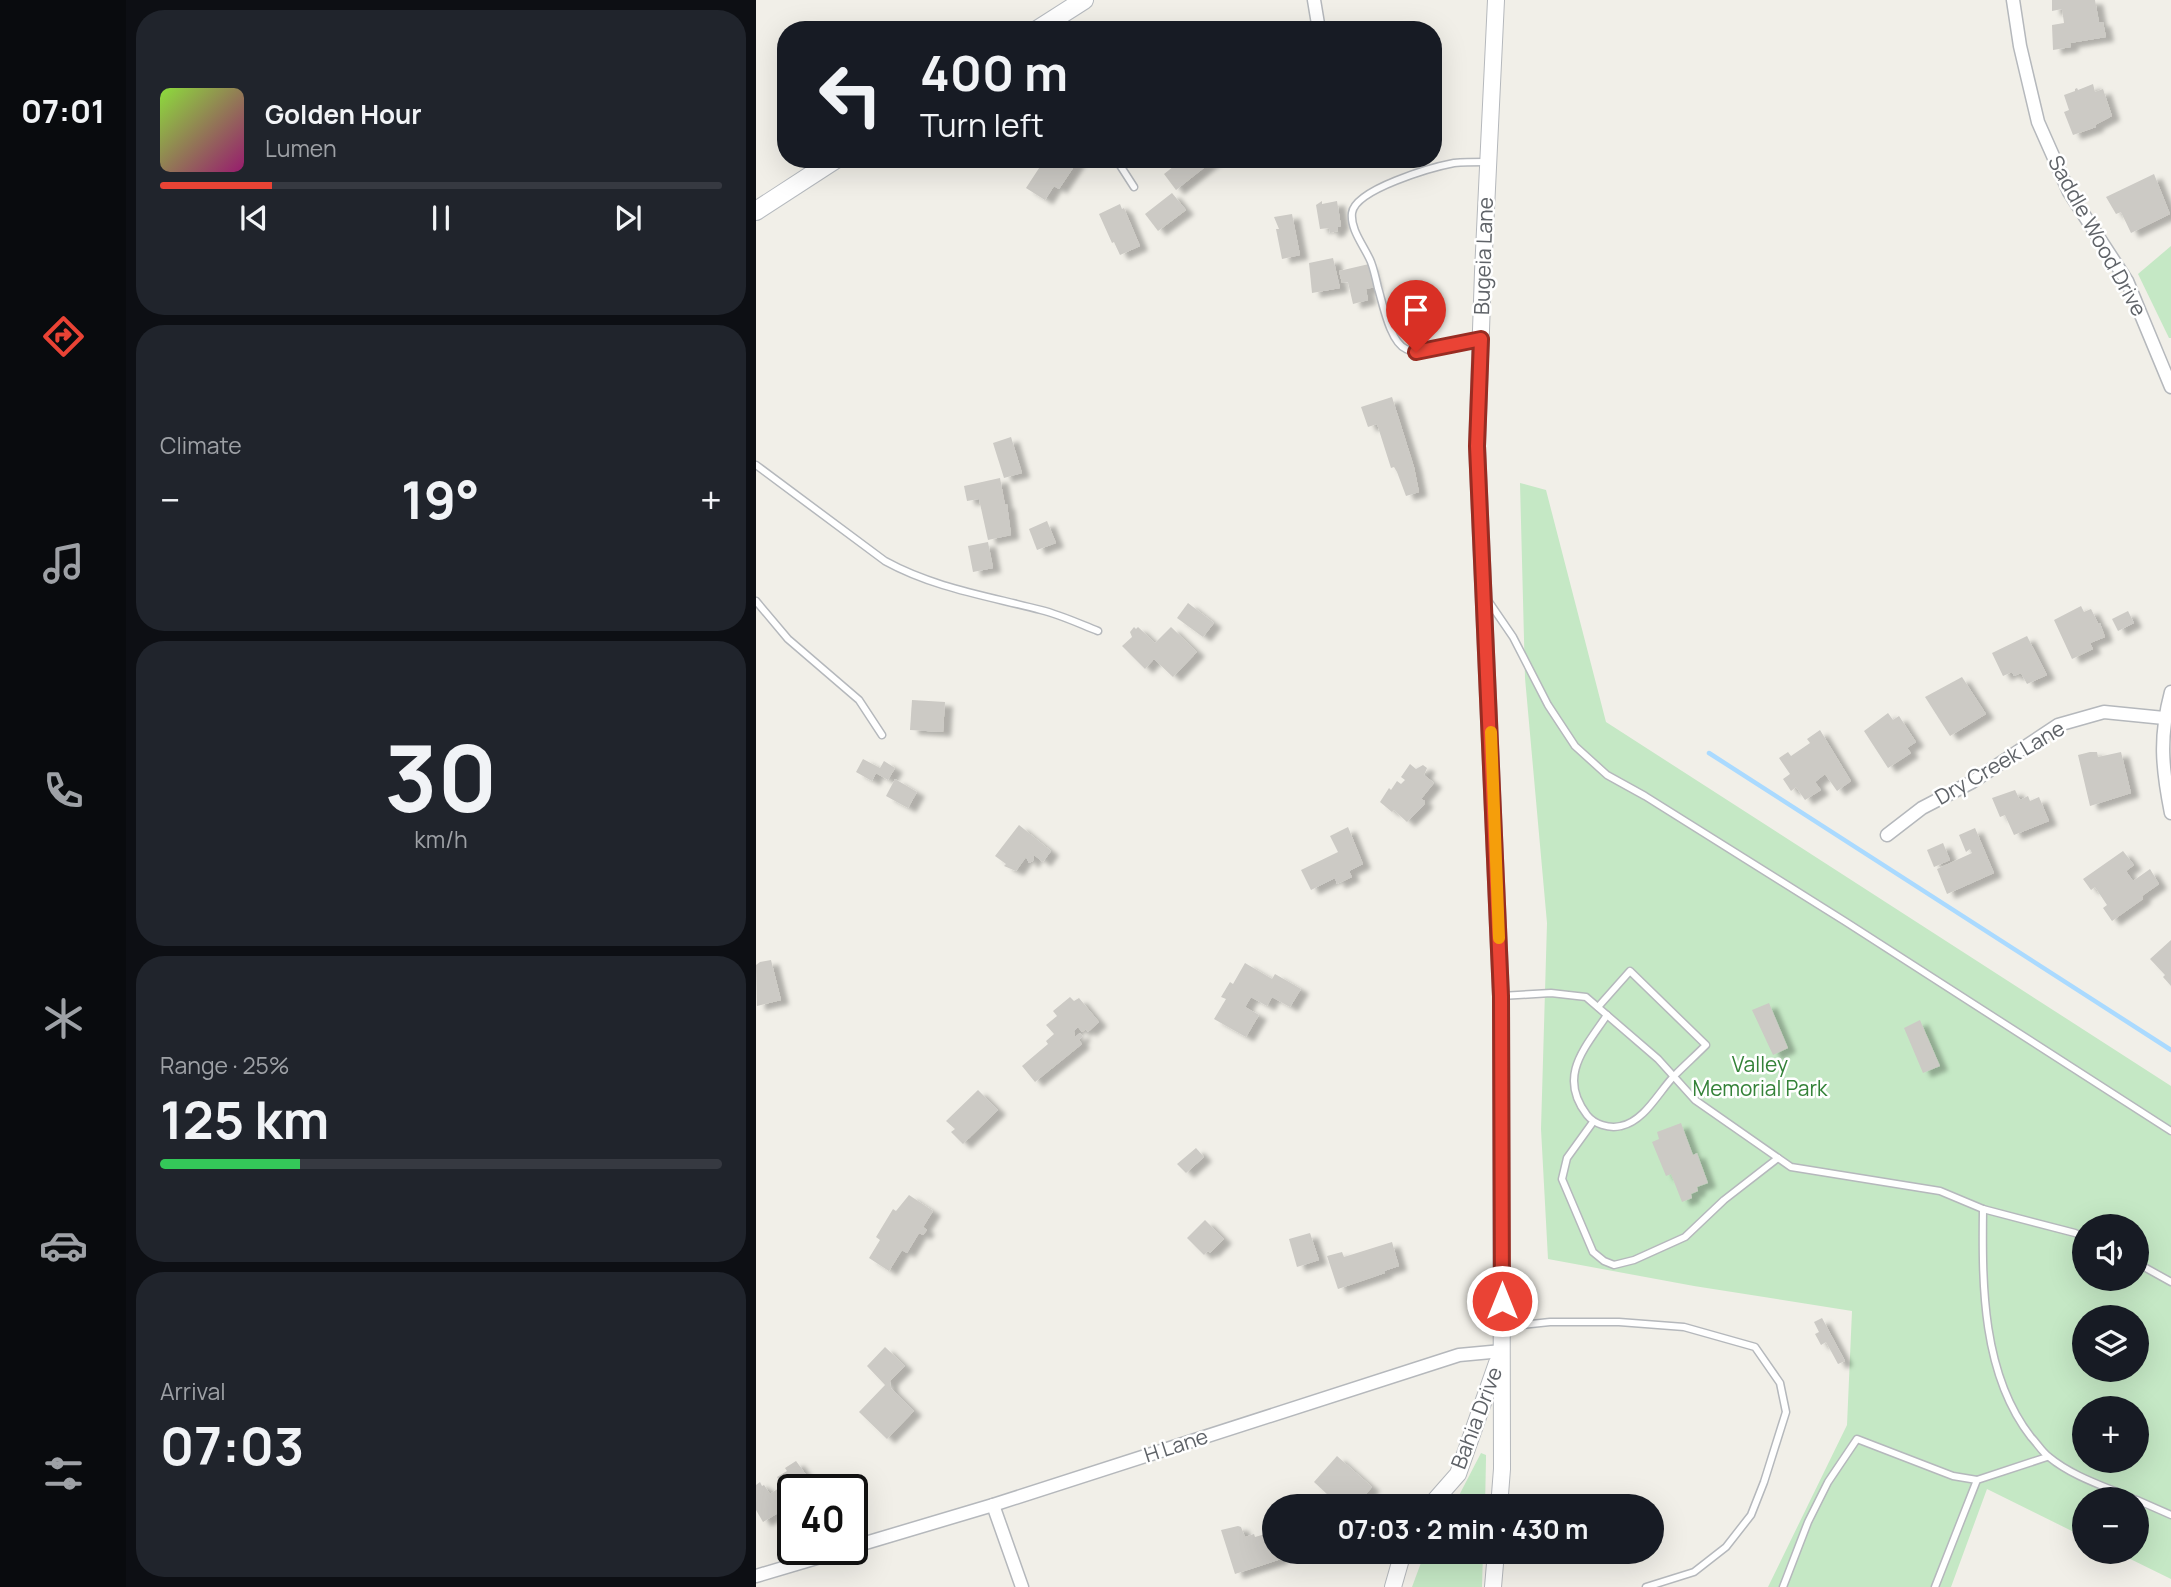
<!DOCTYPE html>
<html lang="en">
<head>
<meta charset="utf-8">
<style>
  body { margin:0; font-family:Manrope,sans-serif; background:#20242c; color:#f1f3f6; height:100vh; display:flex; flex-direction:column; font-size:26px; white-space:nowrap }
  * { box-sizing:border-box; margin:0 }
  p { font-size:23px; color:#9ea1a6 }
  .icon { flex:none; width:38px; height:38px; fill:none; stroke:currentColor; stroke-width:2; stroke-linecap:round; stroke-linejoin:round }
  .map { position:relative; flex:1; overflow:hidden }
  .sheet { display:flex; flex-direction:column; gap:10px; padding:10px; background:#0d0f14; width:630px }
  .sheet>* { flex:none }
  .banner { position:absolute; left:21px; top:21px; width:665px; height:147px; border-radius:28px; box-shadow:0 7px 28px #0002; background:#171b24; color:#f1f3f6; overflow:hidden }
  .fabs { position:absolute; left:1316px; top:1214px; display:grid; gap:14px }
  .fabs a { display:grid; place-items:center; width:77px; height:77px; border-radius:50%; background:#171b24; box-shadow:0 7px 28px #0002; font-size:35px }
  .speed { position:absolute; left:21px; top:1474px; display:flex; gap:14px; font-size:35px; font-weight:700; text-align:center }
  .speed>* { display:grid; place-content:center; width:91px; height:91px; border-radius:50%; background:#171b24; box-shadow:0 7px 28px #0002; line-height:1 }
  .speed .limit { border:4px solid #111; border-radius:10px; background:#fff; color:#111 }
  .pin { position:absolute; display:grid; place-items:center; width:60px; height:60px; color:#fff; margin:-72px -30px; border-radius:50% 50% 50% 0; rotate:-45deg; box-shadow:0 0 7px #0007 }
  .pin .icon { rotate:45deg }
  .me { position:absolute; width:77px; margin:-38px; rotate:0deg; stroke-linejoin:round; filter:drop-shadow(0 0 5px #0008) }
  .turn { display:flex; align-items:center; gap:24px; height:147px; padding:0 28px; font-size:32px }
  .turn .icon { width:91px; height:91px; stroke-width:2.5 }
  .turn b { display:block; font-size:49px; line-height:60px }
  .big { font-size:52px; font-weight:700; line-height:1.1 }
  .sheet .widget { flex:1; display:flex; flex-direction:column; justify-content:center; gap:10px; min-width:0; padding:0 24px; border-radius:28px; background:#20242c }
  .sheet .dial { align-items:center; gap:0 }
  .dial b { font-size:91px; line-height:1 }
  .song { display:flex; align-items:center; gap:21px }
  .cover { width:84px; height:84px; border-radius:10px; background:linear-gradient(135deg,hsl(90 70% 55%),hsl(320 70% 35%)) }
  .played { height:7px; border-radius:4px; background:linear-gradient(90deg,#ea4335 20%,#363941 20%) }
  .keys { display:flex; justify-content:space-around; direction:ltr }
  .heat { display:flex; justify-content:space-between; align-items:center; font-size:38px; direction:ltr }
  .charge { height:10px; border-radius:5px; background:linear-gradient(90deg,#34c759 25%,#363941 0) }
  .trip { position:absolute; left:506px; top:1494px; width:402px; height:70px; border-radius:35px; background:#171b24; box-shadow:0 7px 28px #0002; font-weight:700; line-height:70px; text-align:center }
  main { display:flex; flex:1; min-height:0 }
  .tab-bar { display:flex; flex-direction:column; width:126px; justify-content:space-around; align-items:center; background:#090b0e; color:#9ea1a6 }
  .tab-bar .icon { width:49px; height:49px }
  .tab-bar .active { color:#ea4335 }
  .tab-bar b { font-size:32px; color:#f1f3f6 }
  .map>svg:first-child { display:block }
  .green { fill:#c5e8c5; fill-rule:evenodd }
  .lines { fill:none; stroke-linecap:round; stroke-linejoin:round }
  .stream { stroke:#aadaff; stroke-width:4.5 }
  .building { fill:#cccac5; filter:url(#shadow) }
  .service-casing { stroke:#b5b8bc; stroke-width:9 }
  .minor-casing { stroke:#b5b8bc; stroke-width:15 }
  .tertiary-casing { stroke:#b5b8bc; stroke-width:18 }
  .secondary-casing { stroke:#b6babf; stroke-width:20 }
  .service { stroke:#fff; stroke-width:6 }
  .minor { stroke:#fff; stroke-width:12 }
  .tertiary { stroke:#fff; stroke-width:16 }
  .secondary { stroke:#fff; stroke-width:18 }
  .route-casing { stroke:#982c22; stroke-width:18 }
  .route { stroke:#ea4335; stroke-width:12 }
  .slow { stroke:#f59e0b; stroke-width:12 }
  .labels { text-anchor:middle; stroke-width:5; stroke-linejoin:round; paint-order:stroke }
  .street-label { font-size:21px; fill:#5f6368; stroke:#fff }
  .park-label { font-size:21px; fill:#348238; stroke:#fff }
</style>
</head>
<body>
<main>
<nav class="tab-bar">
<b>07:01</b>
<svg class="icon active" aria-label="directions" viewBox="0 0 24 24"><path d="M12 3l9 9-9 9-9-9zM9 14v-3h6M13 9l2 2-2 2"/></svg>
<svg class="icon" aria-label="music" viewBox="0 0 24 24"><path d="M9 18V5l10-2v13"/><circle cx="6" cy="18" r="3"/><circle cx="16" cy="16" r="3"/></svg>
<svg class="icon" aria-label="phone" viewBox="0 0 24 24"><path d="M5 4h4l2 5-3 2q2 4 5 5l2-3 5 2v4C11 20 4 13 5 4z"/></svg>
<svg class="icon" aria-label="climate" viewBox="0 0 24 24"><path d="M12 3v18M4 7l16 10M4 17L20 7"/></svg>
<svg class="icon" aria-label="car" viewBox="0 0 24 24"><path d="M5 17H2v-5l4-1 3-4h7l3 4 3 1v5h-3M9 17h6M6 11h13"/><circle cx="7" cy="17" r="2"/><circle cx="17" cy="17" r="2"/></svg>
<svg class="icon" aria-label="filters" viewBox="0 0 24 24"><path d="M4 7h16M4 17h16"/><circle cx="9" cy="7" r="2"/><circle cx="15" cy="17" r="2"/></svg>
</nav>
<section class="sheet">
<div class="widget">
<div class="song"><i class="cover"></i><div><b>Golden Hour</b><p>Lumen</p></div></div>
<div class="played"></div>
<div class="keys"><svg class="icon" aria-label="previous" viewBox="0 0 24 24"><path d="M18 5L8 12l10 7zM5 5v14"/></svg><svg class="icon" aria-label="pause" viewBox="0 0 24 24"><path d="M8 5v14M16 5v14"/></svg><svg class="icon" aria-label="next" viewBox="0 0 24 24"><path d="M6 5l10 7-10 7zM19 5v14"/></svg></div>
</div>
<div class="widget"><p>Climate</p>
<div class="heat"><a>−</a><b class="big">19°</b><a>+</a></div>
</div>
<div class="widget dial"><b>30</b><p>km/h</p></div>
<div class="widget"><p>Range · 25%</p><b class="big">125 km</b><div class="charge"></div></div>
<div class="widget"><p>Arrival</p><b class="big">07:03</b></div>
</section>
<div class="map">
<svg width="1415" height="1587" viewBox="0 0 1415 1587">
  <defs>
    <filter id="shadow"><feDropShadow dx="8" dy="4.5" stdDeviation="2" flood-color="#0004"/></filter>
  </defs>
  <rect width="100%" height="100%" fill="#f1efe8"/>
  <!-- green -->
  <g class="green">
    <path d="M1415,246V338H1413L1382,274Z"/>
    <path d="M764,483L790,490L850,722L1415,1086V1579L1360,1552H1381V1500H1328V1537L1231,1489L1195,1587H1012L1091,1425L1096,1311L938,1286L792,1259L785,1129L791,923L769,678ZM1328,1227H1381V1279H1328ZM1328,1318H1381V1370H1328ZM1328,1409H1381V1461H1328Z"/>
    <path d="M725,1453L730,1455V1459L729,1507H697Z"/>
    <path d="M669,1552H727L726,1587H656Z"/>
  </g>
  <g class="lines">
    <!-- stream -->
    <path class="stream" d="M953,753L1415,1050"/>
  </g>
  <!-- building -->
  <g class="building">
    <path d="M1296,0H1339L1343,22H1347L1350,37L1314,43L1315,47L1297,50L1296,25L1308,23L1306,9L1296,11Z"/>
    <path d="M1337,84L1339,92L1347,89L1356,116L1339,125L1340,127L1317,135L1308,112L1313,110L1308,95L1319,91V89L1321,88L1322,90Z"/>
    <path d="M289,159H323L303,189L298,186L289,200L270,188Z"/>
    <path d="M419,159H459L420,190L408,174L422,163Z"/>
    <path d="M1398,174L1414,214L1375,233L1365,212L1360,214L1350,197Z"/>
    <path d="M416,193L430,210L402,231L389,214Z"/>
    <path d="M566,201V204L581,201L585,226L582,227V231L574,233L573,228L564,229L560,205Z"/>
    <path d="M364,204L366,209L368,208L384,246L364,255L358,242L356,243L343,214Z"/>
    <path d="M536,214L544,255L526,259L520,229H523L518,217Z"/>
    <path d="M577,258L584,288L556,293L553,263Z"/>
    <path d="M613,264L619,287L610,289L612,300L597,304L592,282L586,283L583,271Z"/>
    <path d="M636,397L658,467L663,492L650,496L641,472L638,467L635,468L621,424L612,427L605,407Z"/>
    <path d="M255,437L266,473L248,478L237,443Z"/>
    <path d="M244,478L249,505L251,504L255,535L232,540L223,499L211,501L208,486Z"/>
    <path d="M291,521L300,543L281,550L273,529Z"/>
    <path d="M232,542L237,568L217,572L212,546Z"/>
    <path d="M432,603L458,623L447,637L421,618Z"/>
    <path d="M1325,606L1328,612L1335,609L1342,623H1344L1349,637L1334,643L1337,649L1316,659L1298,620Z"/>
    <path d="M1372,611L1378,623L1362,631L1356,619Z"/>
    <path d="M378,627L380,629L382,627L399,643L415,627L441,652L417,677L398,659L389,669L366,646L376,637L374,632Z"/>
    <path d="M1271,636L1291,675L1271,684L1265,673L1258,676L1256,672L1247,676L1236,653Z"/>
    <path d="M1206,677L1230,714L1194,736L1169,697Z"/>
    <path d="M156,700L189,702L187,732L154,730Z"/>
    <path d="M1132,713L1137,720L1143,716L1160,742L1151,748L1155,753L1132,768L1108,731Z"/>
    <path d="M1064,730L1095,781L1081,791L1069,774L1059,782L1065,790L1049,800L1040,787L1035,791L1027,779L1034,774L1023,758L1032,752L1035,756L1054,743L1051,739Z"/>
    <path d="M1334,752H1341L1342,757L1365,752L1375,793L1334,806L1322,755Z"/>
    <path d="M107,759L124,768L128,761L139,768L132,780L120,773L116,781L100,772Z"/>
    <path d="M654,764L660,769L667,765L671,768L668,775L678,783L665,799L669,801L668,805L651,822L638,810L636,812L624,802L633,788L635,790L641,781L645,784L649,780L645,777Z"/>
    <path d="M139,779L161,792L152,808L130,796Z"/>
    <path d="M1259,790L1264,800L1272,796L1274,801L1283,797L1293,821L1258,835L1249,815L1244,817L1236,798Z"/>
    <path d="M263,825L295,851L287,862L278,855L277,861L273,863L270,857L260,871L248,866L250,864L239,856Z"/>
    <path d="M592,827L607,864L593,871L596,877L581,884L579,878L555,890L545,870L582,852L574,836Z"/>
    <path d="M1219,828L1238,873L1191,894L1181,869L1216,853L1214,849L1210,852L1203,835Z"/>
    <path d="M1187,843L1194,860L1178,867L1171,850Z"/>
    <path d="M1367,851L1378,865L1370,871L1377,881L1394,869L1403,884L1386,896L1387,899L1356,921L1347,908L1351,905L1339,887L1335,890L1327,879Z"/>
    <path d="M1415,940V986L1407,977L1409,975L1394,959Z"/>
    <path d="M15,960L25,1000L1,1006L0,965L4,962Z"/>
    <path d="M489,963L516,979L519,974L545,989L534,1007L516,997L511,1006L495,997L489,1007L503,1015L490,1037L458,1019L470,999L465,997L474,982L477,984Z"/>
    <path d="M314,997L318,1001L323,998L343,1022L332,1032L330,1029L326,1032L322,1027L318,1031L319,1037L324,1033L327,1036L323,1040L326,1044L279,1082L266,1066L292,1044L290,1041L298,1034L290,1025L301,1016L297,1011Z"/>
    <path d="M1013,1003L1032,1048L1017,1055L996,1010Z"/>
    <path d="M1164,1020L1184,1066L1167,1073L1148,1028Z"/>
    <path d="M222,1090L242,1110L207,1144L195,1132L199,1129L190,1121Z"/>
    <path d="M925,1123L937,1155L941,1153L952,1183L941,1187L942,1191L935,1194L936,1198L926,1202L915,1174L910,1176L896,1142L903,1139L901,1132Z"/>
    <path d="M440,1148L448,1157L430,1173L421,1164Z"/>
    <path d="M153,1195L177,1211L167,1227L171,1230L167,1235L163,1233L151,1253L146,1250L133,1271L113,1258L124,1240L120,1237L137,1209L140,1211Z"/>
    <path d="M449,1220L468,1239L454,1253L452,1251L448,1255L431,1238Z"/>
    <path d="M554,1233L563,1260L541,1267L533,1239Z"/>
    <path d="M636,1242L643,1266L628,1271L629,1273L582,1289L571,1256L586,1252L588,1257Z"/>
    <path d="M1066,1318L1089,1361L1082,1364L1070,1342L1065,1345L1059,1334L1063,1332L1058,1322Z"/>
    <path d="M129,1347L149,1366L134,1381L135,1388L158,1411L131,1439L103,1412L129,1385L111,1366Z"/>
    <path d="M581,1456L616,1487L599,1507H585L558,1482Z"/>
    <path d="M40,1461L54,1480L52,1482L56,1489H37V1511L25,1518L22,1513L7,1522L0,1510V1485L4,1482L6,1486L8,1485L14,1494L26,1486L21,1477L31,1471L29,1468Z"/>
    <path d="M482,1526L485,1527L489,1537L498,1534L499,1537L516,1532L518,1552H523L525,1559L479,1574L465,1530Z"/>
  </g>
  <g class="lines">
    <defs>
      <g id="service">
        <path d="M360,159L378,187"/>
        <path d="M723,340C705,343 666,357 650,349C634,342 627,304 622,288C620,279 618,270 615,262C609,247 594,230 596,213C599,189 677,167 698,163C709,162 720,162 730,162"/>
        <path d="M0,465L129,561C178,588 232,596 285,610C305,615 324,624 342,631"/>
        <path d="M731,599L757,637L792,705L819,746L851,775L889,796L1090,922L1415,1131"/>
        <path d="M0,601L32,639L103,700L126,735"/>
        <path d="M745,996L795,993L830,997L902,1059L939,1100L1035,1167L1184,1191L1227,1209L1319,1233L1328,1237"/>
        <path d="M842,1007L874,971L950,1045C940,1055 929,1065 919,1075C903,1091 889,1121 865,1126C853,1129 838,1124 831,1115C801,1076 829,1048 851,1015"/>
        <path d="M837,1122L811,1158L806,1179L837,1252L848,1261L858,1265L878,1260L929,1237L968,1200L1022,1158"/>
        <path d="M1227,1209C1226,1285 1226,1374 1275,1437C1281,1443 1286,1452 1293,1457C1317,1477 1351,1487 1380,1500"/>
        <path d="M1381,1263L1415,1282"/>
        <path d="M748,1327L794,1322H863L928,1327L999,1347L1024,1383L1030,1412L1008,1482L995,1515L970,1547L938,1572L890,1587"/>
        <path d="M1381,1500L1415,1515"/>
        <path d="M1027,1587L1052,1522L1072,1482L1101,1439L1197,1476L1221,1480"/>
        <path d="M1179,1587L1221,1480L1291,1457"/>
      </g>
      <g id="minor">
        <path d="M558,0L563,30"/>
        <path d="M1257,0L1264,46L1282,122L1313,192L1371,281L1415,387"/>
        <path d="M1415,692C1403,737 1406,768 1415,813"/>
        <path d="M1131,835L1166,808L1216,782L1302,725L1348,712L1408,718"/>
        <path d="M237,1505L266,1587"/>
        <path d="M96,1547L237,1505L703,1355L746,1351"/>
        <path d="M0,1576L91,1549"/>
      </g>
      <g id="tertiary">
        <path d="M740,0L727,272L721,446L745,996L746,1469L743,1507"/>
        <path d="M673,1507L702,1474L741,1363"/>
        <path d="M637,1587L647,1552"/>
        <path d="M737,1587L740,1552"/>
      </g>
      <g id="secondary">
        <path d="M281,30L328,0"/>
        <path d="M0,211L80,159"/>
      </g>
    </defs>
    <!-- service casing -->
    <use href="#service" class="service-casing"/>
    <!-- minor casing -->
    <use href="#minor" class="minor-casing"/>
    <!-- tertiary casing -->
    <use href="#tertiary" class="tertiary-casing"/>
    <!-- secondary casing -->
    <use href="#secondary" class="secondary-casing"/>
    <!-- service -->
    <use href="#service" class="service"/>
    <!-- minor -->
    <use href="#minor" class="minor"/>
    <!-- tertiary -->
    <use href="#tertiary" class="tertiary"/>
    <!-- secondary -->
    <use href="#secondary" class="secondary"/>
  </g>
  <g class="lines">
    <defs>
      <path id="route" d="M660,352L725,339L721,446L745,996L746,1301"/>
    </defs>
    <!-- route casing -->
    <use href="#route" class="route-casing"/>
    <!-- route -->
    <use href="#route" class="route"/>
    <!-- slow -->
    <path class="slow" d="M735,732L743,938"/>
  </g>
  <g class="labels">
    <!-- street labels -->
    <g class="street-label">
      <text transform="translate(1341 236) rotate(61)" y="7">Saddle Wood Drive</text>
      <text transform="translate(728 256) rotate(-88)" y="7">Bugeia Lane</text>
      <text transform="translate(1244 763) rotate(-30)" y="7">Dry Creek Lane</text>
      <text transform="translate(721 1418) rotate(-69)" y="7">Bahia Drive</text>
      <text transform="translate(420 1446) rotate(-18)" y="7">H Lane</text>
    </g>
    <!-- park labels -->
    <g class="park-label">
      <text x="1004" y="1072">Valley<tspan x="1004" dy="24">Memorial Park</tspan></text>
    </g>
  </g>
</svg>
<div class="fabs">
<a><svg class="icon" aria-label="sound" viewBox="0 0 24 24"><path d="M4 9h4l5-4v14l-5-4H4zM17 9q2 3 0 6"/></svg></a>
<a><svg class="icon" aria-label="layers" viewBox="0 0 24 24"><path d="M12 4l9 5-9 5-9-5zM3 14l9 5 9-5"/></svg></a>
<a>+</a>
<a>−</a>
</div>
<div class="speed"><div class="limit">40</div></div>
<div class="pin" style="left:660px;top:352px;background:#d93025"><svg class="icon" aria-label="arrive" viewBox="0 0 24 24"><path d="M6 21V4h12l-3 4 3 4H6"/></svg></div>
<svg class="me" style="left:746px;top:1301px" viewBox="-20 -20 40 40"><circle r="17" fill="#ea4335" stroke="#fff" stroke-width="3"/><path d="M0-11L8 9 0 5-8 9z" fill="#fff"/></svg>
<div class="trip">07:03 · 2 min · 430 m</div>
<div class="banner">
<div class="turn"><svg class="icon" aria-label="left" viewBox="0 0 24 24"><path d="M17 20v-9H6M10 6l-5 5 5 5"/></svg><div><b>400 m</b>Turn left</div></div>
</div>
</div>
</main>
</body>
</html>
